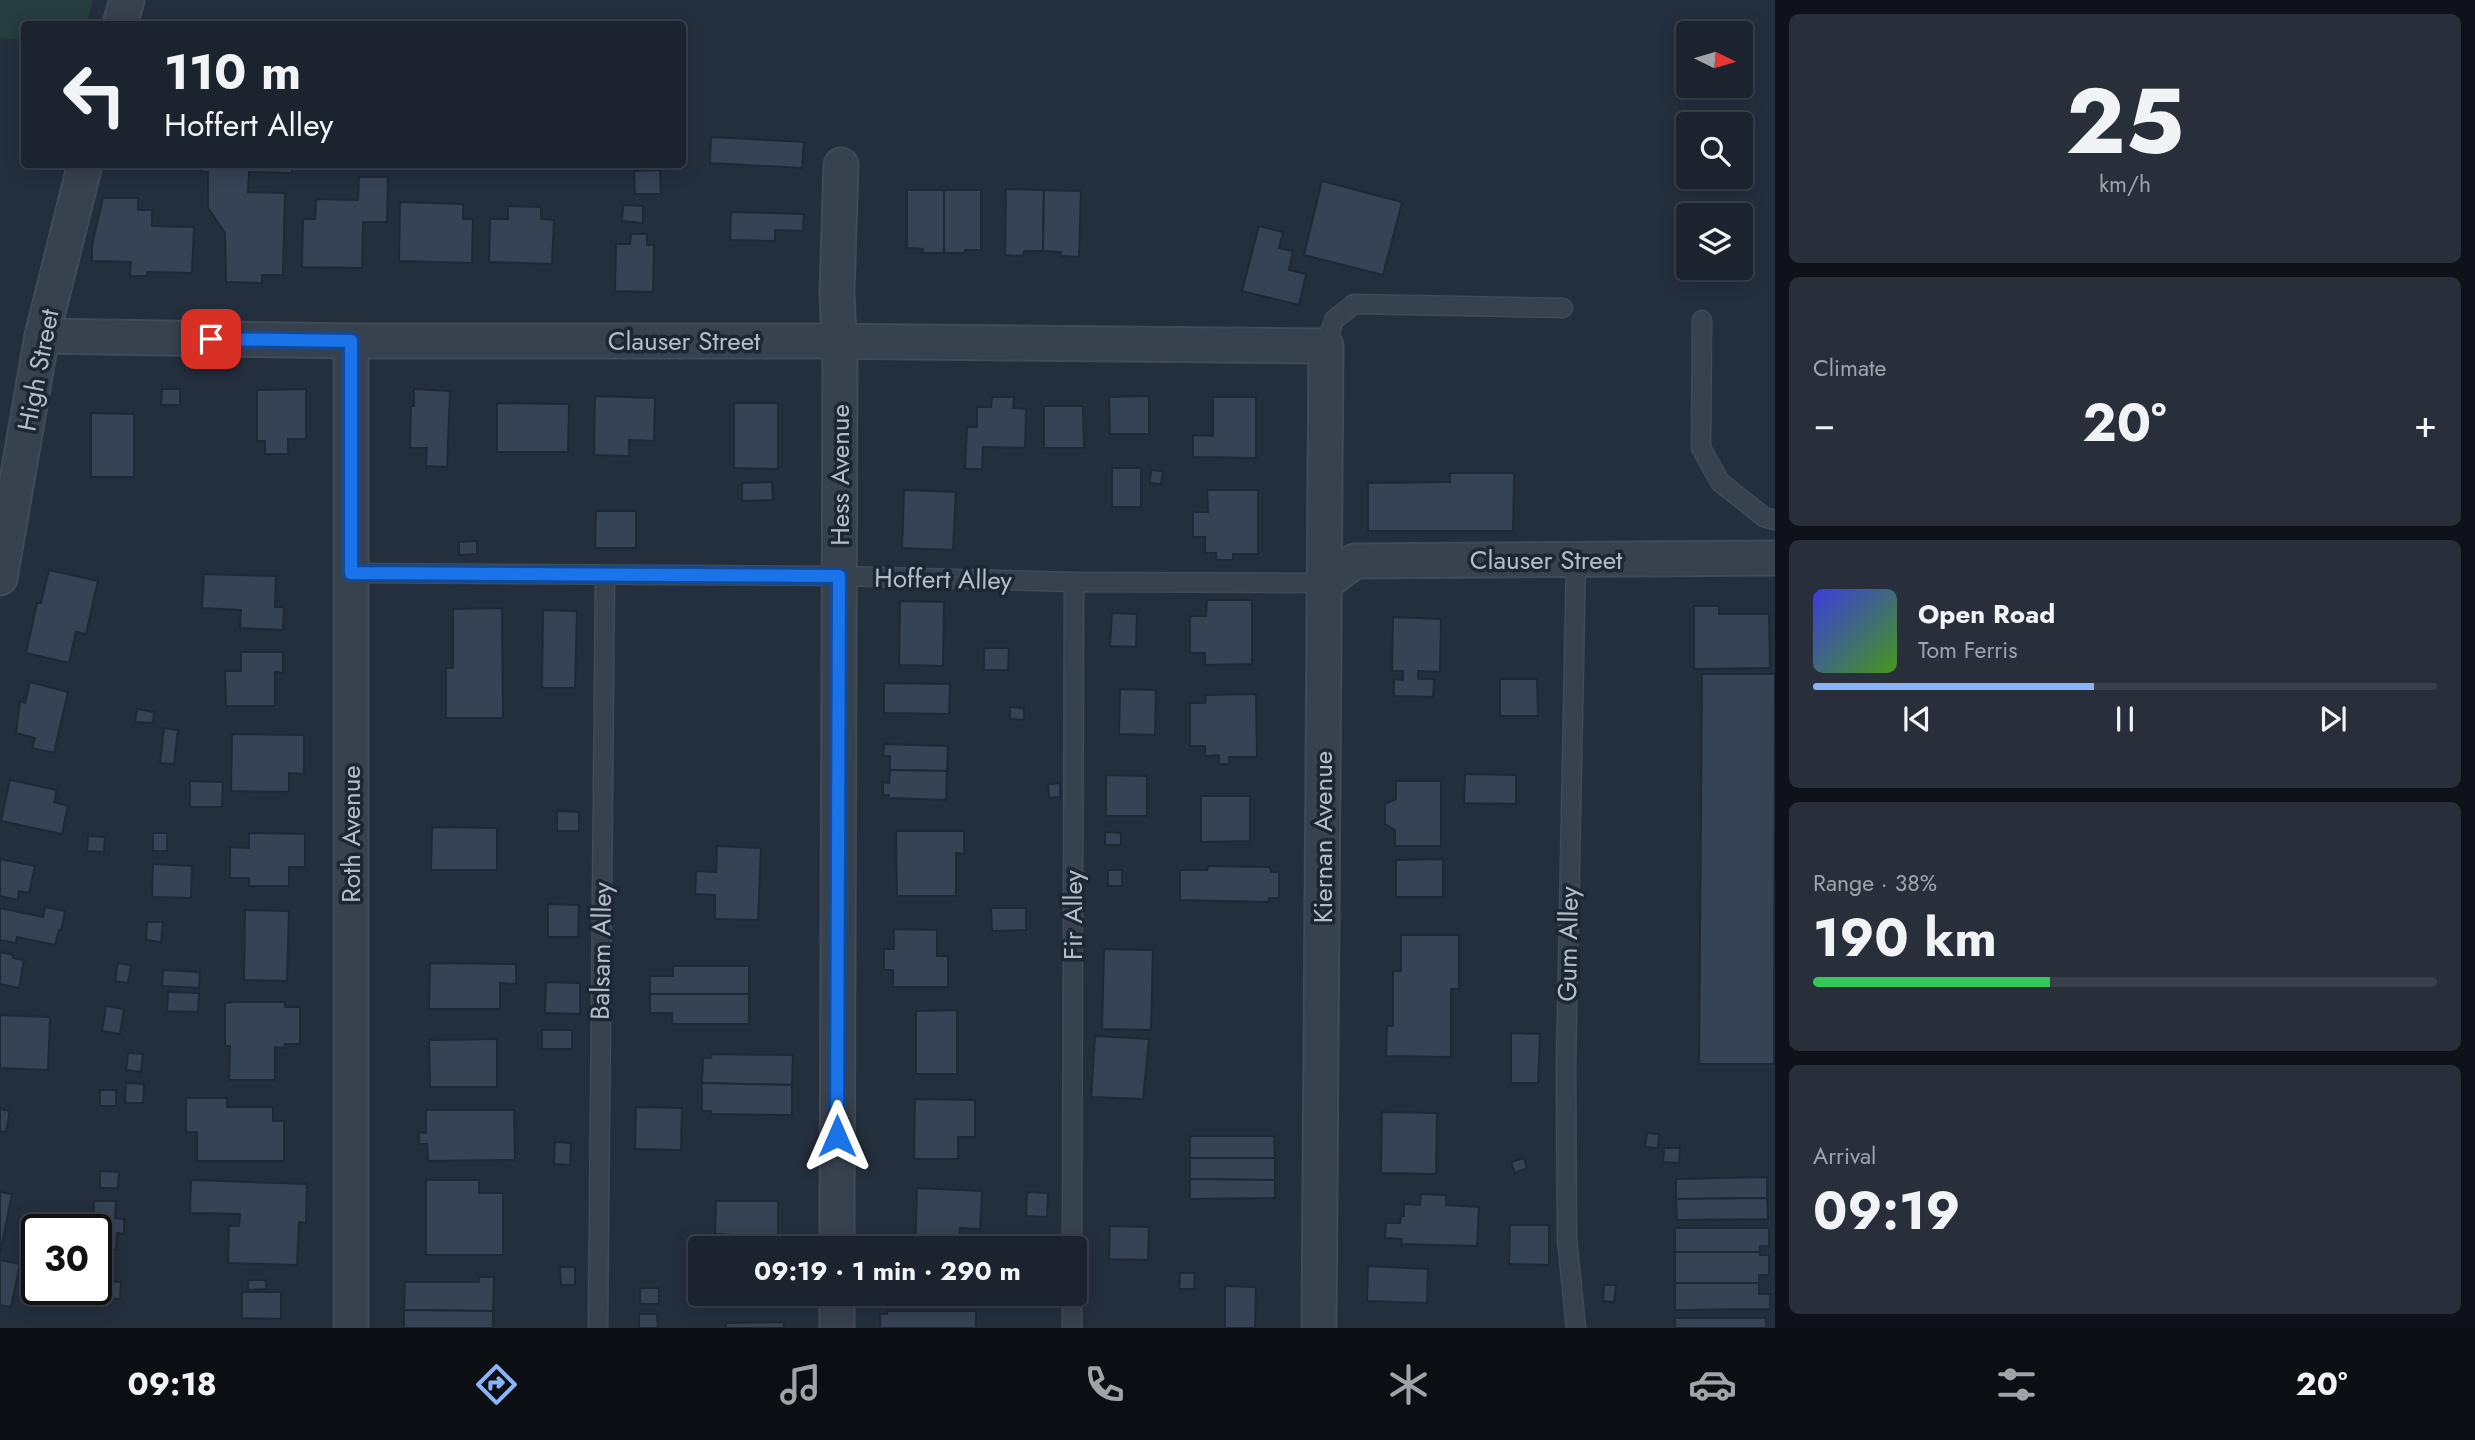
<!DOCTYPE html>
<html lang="en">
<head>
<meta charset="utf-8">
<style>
  body { margin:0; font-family:Jost,sans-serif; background:#282f3a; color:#f1f3f6; height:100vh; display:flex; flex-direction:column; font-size:26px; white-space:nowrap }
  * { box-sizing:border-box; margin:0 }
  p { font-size:23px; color:#a0a4aa }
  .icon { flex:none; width:38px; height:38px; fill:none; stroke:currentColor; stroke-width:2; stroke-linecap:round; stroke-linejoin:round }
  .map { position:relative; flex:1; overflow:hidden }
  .side { display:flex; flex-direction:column; gap:14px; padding:14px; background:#0f1319; width:700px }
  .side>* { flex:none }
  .hud { position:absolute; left:21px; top:21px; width:665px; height:147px; border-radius:7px; box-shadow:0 4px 18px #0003,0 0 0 2px #39404a; background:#1b232e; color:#f1f3f6; overflow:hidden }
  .needle { width:46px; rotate:95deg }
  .controls { position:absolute; left:1676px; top:21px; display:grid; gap:14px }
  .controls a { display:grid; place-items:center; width:77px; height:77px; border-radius:7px; background:#1b232e; box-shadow:0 4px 18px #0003,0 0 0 2px #39404a; font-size:35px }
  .speed { position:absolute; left:21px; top:1214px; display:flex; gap:14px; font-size:35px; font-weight:700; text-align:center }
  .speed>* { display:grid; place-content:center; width:91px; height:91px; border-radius:50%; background:#1b232e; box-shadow:0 4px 18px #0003,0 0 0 2px #39404a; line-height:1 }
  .speed .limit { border:4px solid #111; border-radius:10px; background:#fff; color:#111 }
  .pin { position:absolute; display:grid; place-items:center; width:60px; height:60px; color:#fff; margin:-30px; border-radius:14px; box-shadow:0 4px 10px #0006 }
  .me { position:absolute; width:77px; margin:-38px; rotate:0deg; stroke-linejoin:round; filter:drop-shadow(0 0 5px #0008) }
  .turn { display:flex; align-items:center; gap:24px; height:147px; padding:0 28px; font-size:32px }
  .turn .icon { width:91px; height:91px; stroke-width:2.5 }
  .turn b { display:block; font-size:49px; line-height:60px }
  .big { font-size:52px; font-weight:700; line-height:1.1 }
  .side .card { flex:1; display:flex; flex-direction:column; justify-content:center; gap:10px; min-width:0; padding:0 24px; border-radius:10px; background:#282f3a }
  .side .dial { align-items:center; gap:0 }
  .dial b { font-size:91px; line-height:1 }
  .song { display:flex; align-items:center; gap:21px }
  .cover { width:84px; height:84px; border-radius:10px; background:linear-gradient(135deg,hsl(240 70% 55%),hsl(100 70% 35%)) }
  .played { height:7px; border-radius:4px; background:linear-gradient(90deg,#8ab4f8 45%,#39404a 45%) }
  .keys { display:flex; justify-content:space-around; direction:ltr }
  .heat { display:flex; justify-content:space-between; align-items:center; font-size:38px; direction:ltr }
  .charge { height:10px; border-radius:5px; background:linear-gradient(90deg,#34c759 38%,#39404a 0) }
  .trip { position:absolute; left:688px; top:1236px; width:399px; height:70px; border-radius:7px; background:#1b232e; box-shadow:0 4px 18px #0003,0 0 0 2px #39404a; font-weight:700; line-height:70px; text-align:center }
  .menu { display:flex; height:112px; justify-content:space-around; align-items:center; background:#0b0e12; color:#a0a4aa }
  .menu .icon { width:49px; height:49px }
  .menu .active { color:#8ab4f8 }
  .menu b { font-size:32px; color:#f1f3f6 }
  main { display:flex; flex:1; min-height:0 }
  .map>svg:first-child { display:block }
  .green { fill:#263c3f }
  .building { fill:#364354; stroke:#1f2835; stroke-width:2 }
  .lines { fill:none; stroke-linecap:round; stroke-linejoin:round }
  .lane-casing { stroke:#414a57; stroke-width:21 }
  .street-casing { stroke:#414a57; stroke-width:37 }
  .lane { stroke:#38414e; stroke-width:18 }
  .street { stroke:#38414e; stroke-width:33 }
  .route-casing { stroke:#114b97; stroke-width:18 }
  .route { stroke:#1a73e8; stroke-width:12 }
  .labels { text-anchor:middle; stroke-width:7; stroke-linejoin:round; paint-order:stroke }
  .street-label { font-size:26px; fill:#b4bcc9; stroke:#1d2633 }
</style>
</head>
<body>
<main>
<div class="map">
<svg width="1775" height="1328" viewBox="0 0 1775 1328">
  <rect width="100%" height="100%" fill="#242f3e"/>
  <!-- green -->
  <path class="green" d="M0,0H93L87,24H24V40L0,38Z"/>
  <!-- building -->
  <g class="building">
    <path d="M711,137L804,142L802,168L710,163Z"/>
    <path d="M202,164H292V173L249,172L248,192L285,193L283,275H262V283L226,282L225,233L208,208V172H202Z"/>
    <path d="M660,170L661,194H635L634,171Z"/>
    <path d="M359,177H388L387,222H363L362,268L302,267L303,219H315L316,199L358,200Z"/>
    <path d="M1322,181L1402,202L1383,275L1304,255Z"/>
    <path d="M1006,189L1044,190L1043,251H1024L1023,256L1005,255Z"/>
    <path d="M907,190H944V253H922L923,249L907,248Z"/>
    <path d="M944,190H981V250H965L964,253H944Z"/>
    <path d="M1044,190L1081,191L1079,257L1061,256V252L1043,251Z"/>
    <path d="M103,198H138V210H152V226L194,227L192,273L147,272V276H130L131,262L92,261V245Z"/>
    <path d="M400,202L463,204V219H473L472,263L399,261Z"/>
    <path d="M623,205L643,206V223L622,221Z"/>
    <path d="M508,206L541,207V219L554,220L552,264L489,262L490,219H508Z"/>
    <path d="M731,212L804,214L803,231L775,230V241L730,240Z"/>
    <path d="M1259,226L1283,232L1279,248L1293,251L1289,270L1306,274L1299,305L1242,291Z"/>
    <path d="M631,234H647V245H654L653,292L615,291L616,244H630Z"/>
    <path d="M162,389H180V405H161Z"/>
    <path d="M306,389V439H288V454H265V441H257V390Z"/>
    <path d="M414,389L450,391L447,467L426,466L427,448H410L411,406H414Z"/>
    <path d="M595,396L655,398L654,441L629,440V456L594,455Z"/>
    <path d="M1149,396V434H1110L1109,397Z"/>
    <path d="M992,397H1014L1013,408L1026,409L1025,448L983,447L982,469H965L967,427H977V407H991Z"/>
    <path d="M1213,397H1256V458L1193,457V435L1213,436Z"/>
    <path d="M497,403L569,404L568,452H497Z"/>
    <path d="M734,403H778V469L734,468Z"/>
    <path d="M1044,406H1083L1084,448H1044Z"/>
    <path d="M91,413L134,414V477H91Z"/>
    <rect x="1112" y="468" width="29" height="39"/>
    <path d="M1151,470L1163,471L1161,484L1150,483Z"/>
    <path d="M1450,473H1514L1513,531H1368V483L1450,482Z"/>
    <path d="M772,482L773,500L742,501V483Z"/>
    <path d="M904,490L956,492L953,550L902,548Z"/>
    <path d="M1207,490H1258V554H1233V560H1216V553H1205V537H1193V512H1208Z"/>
    <path d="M596,511H636V548H595Z"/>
    <path d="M477,541V554L459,555V542Z"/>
    <path d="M49,570L98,581L86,634L76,632L69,663L26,653L37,603H41Z"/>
    <path d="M204,574L276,576L275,607H284L283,630L240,628L241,610L202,608Z"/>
    <path d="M1207,600H1252V664L1205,665V653H1190V616H1206Z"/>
    <path d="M900,601L944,602L943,666L899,665Z"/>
    <path d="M1694,606H1719V614H1769L1770,668L1694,669Z"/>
    <path d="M502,608L503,718H446V668H453V609Z"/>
    <path d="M543,610L577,611L575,688H542Z"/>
    <path d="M1112,613L1137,614L1136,647L1110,646Z"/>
    <path d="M1393,617L1441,619L1440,672L1418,671V679H1434L1433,697L1394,696V679L1403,680V671H1392Z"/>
    <path d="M984,648H1009L1008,670H984Z"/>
    <path d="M241,652H283V673L275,672V706H226L225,671H241Z"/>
    <path d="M1702,674H1775L1774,1064H1699Z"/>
    <path d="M1500,679H1537L1538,716H1500Z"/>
    <path d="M30,682L68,692L54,753L32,748L35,738L16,733L20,701L25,703Z"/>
    <path d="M884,683L950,684L949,714L884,713Z"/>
    <path d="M1120,689L1156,690L1155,735L1119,734Z"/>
    <path d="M1256,694L1257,757H1229V764H1219V755L1205,756V746H1190V703H1205L1206,695Z"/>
    <path d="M1010,707L1024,708V720L1010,719Z"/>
    <path d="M137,709L154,712L153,723L135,722Z"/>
    <path d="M164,728L178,730L174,764L160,763Z"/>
    <path d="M232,734L304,735V774L289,773V792L231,791Z"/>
    <path d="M884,744L948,746L947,771L890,770V756H883Z"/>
    <path d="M890,770L947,771L946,800L889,798V795H883V782L889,783Z"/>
    <path d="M1465,774L1516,775V804L1464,803Z"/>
    <path d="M1106,775L1147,776V816H1106Z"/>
    <path d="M10,780L57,790L54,802L68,806L62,834L1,821Z"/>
    <path d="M190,781L223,782L222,807H190Z"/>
    <path d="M1396,781H1441V846H1395V830L1385,824V804L1396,799Z"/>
    <path d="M1060,783V797L1049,798L1048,784Z"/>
    <path d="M1201,796H1250V841L1201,842Z"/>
    <path d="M557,811L579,812V831H557Z"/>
    <path d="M432,827L497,828V870H431Z"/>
    <path d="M896,831H964V854L956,853V896H897Z"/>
    <path d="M1105,832L1121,833V845H1105Z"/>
    <rect x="153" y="833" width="14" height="18"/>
    <path d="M249,833L305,834V867H289V886H249V878H230V847L249,848Z"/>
    <path d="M88,836L105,837L104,852L87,851Z"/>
    <path d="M717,846L761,848L758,920L715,919V895L695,894L696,871L716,872Z"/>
    <path d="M0,859L35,866L29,893L19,891L18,900L0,896Z"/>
    <path d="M1443,859V897H1396V860Z"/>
    <path d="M153,864L192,866L191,898L152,897Z"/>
    <path d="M1208,866L1270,867L1271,872H1279V898H1269V902L1180,900V870H1207Z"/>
    <rect x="1108" y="870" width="14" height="16"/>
    <path d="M548,904L579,905L578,937H548Z"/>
    <path d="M45,907L65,911L61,931L59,930L55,945L17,937L16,943L0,940V908L43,917Z"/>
    <path d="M991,908H1026V930L992,931Z"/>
    <path d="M245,910L289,911L287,981L244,980Z"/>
    <path d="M147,922H163L161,942L146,940Z"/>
    <path d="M894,929L937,930V956H948V987H893V970H884V949H894Z"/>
    <path d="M1401,935H1459V989H1451V1057L1386,1056L1387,1026H1393V971H1401Z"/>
    <path d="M1104,949L1153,950L1151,1030L1102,1029Z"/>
    <path d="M0,952L13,955V958L24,960L19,988L0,984Z"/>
    <path d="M118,963L131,965L128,983L115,981Z"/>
    <path d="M430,963L516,964V984L500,983V1009H429Z"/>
    <path d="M673,966H749V994H650V976H673Z"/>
    <path d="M163,970L200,972L199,988L162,986Z"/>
    <path d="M546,982L580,983V1014L545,1013Z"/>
    <path d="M168,992L199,993L198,1012L167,1011Z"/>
    <path d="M650,994H749V1024H672V1013H650Z"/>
    <path d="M234,1002H285V1007H300V1044H285V1048L275,1047V1080H229L230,1046H225V1003Z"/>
    <path d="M106,1006L124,1009L120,1034L102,1031Z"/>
    <path d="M957,1010V1074H916V1011Z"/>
    <path d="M0,1015L50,1017L48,1070L0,1068Z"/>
    <rect x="542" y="1030" width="30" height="19"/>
    <path d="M1511,1033L1540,1034L1538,1083H1511Z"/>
    <path d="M1095,1036L1149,1039L1143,1099L1091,1097Z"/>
    <path d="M497,1039V1087H430L429,1040Z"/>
    <path d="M128,1053L143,1054L141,1072L126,1070Z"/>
    <path d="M712,1054L793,1055L792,1085L702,1083L703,1058H711Z"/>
    <path d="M126,1083L144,1084L143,1103H125Z"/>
    <path d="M702,1083L792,1085V1115L711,1114V1111H702Z"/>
    <rect x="100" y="1090" width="16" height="16"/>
    <path d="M186,1098H227V1107H273V1121H284V1161H197V1132H186Z"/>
    <path d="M915,1099L975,1100V1137H958V1159H914Z"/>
    <path d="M636,1107L682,1108L681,1150L635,1149Z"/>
    <path d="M0,1109L10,1111L6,1132L0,1131Z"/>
    <path d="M426,1110H514L515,1160L428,1161L427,1144H419V1132L426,1133Z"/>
    <path d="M1382,1112L1437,1113L1436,1174L1381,1173Z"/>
    <path d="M1647,1133L1659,1134L1658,1148L1645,1147Z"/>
    <path d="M1190,1136H1274L1275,1158H1190Z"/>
    <path d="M555,1142L571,1143L570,1165L554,1164Z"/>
    <path d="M1664,1148H1680L1679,1163L1663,1162Z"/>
    <path d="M1190,1158H1275V1180L1190,1179Z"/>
    <path d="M1524,1158L1527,1168L1515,1173L1511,1162Z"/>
    <path d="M100,1171L119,1172L118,1188H100Z"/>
    <path d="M1767,1177V1198L1676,1199V1179Z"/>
    <path d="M1190,1179L1275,1180V1198L1190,1199Z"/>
    <path d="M191,1180L307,1184L306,1223L299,1222L297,1265L228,1263L229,1226H239L240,1214L190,1213Z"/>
    <path d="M426,1180H479V1193H503V1255H426Z"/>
    <path d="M917,1188L982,1191L980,1229L960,1228L959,1248H915Z"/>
    <path d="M0,1192L12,1194L0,1254Z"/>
    <path d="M1027,1192L1048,1193L1047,1217L1026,1216Z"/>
    <path d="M1421,1194L1446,1195V1205L1479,1207L1477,1246L1401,1244L1402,1239L1385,1238L1386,1223H1400L1401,1216H1404V1204L1420,1205Z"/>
    <path d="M1767,1198L1768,1219L1677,1220L1676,1199Z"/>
    <path d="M94,1201H116L115,1218L124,1219V1234L117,1233L116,1250L96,1249V1230H93Z"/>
    <path d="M716,1201H778V1248H732V1235L715,1234Z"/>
    <rect x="71" y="1219" width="18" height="11"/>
    <path d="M1510,1225H1549V1265L1509,1264Z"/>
    <path d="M1110,1226L1149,1227L1148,1260L1109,1259Z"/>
    <path d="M1675,1228H1769V1246H1760V1252H1675Z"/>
    <path d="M1675,1252H1760V1255H1769V1275H1759V1283H1675Z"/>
    <path d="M0,1260L20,1264L11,1307L0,1305Z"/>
    <path d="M1368,1266L1428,1269L1427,1303L1367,1301Z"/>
    <path d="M560,1267H575V1285H561Z"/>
    <path d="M1180,1273H1195L1194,1289H1179Z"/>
    <path d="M479,1277H494L493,1311L404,1310L405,1282H479Z"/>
    <path d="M248,1280H266V1289L248,1290Z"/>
    <path d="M100,1281L121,1282L120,1299L100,1298Z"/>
    <path d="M1675,1283H1759V1294H1770V1309L1675,1310Z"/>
    <path d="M1604,1285H1616L1614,1302L1603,1301Z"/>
    <path d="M1225,1286L1256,1287L1255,1328H1225Z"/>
    <rect x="640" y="1288" width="19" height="16"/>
    <path d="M242,1292H281V1319L242,1318Z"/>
    <rect x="889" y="1293" width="38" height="14"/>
    <path d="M1048,1293H1066L1065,1306L1047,1305Z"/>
    <path d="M404,1310L493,1311V1328H404Z"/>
    <path d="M887,1311H976V1328H880V1314H887Z"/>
    <path d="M639,1314H657L658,1328H639Z"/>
    <rect x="1675" y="1318" width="91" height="10"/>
    <path d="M784,1322V1328H726V1323Z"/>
  </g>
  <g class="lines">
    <defs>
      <g id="lane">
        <path d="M1702,320L1701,448L1720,482L1764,517L1775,520"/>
        <path d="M1326,346L1334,320L1354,304L1563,308"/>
        <path d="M351,573L840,576L1074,582L1325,583"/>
        <path d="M1072,1248L1074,582"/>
        <path d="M598,1328L605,575"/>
        <path d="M1072,1328V1293"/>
        <path d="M1576,1328L1567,1239L1566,1067L1576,560"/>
      </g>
      <g id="street">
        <path d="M120,24L127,0"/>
        <path d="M42,336L351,341H813L1326,346L1319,1328"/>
        <path d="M351,341V1328"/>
        <path d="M0,578L42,336L85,164"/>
        <path d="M1325,583L1355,561L1775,558"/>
        <path d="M837,1248L840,366L837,292L841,165"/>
        <path d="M837,1328V1293"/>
      </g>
    </defs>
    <!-- lane casing -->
    <use href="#lane" class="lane-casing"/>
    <!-- street casing -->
    <use href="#street" class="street-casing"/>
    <!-- lane -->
    <use href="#lane" class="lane"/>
    <!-- street -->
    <use href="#street" class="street"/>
  </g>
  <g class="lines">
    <defs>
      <path id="route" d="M211,339L351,341V573L839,576L837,1136"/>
    </defs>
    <!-- route casing -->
    <use href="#route" class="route-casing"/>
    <!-- route -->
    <use href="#route" class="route"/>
  </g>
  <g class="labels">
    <!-- street labels -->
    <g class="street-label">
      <text x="684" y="350">Clauser Street</text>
      <text transform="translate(38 370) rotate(-79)" y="9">High Street</text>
      <text transform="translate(840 475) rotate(-90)" y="9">Hess Avenue</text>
      <text x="1546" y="569">Clauser Street</text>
      <text transform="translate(943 579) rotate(1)" y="9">Hoffert Alley</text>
      <text transform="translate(351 834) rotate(-90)" y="9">Roth Avenue</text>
      <text transform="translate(1323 837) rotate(-90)" y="9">Kiernan Avenue</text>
      <text transform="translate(1073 915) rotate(-90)" y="9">Fir Alley</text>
      <text transform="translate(1568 944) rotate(-89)" y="9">Gum Alley</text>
      <text transform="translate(601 951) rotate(-89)" y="9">Balsam Alley</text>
    </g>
  </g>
</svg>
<div class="controls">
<a><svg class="needle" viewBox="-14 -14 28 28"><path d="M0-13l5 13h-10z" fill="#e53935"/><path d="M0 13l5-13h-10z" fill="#a0a4aa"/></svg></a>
<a><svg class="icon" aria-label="search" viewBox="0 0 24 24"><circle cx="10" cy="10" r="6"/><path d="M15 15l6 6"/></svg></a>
<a><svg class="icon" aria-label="layers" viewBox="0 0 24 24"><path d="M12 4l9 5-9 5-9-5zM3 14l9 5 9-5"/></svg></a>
</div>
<div class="speed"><div class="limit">30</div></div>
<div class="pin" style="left:211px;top:339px;background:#d93025"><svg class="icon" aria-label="arrive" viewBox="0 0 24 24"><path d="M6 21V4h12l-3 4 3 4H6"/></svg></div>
<svg class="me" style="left:837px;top:1136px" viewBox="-20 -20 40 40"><path d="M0-17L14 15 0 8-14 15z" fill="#1a73e8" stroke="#fff" stroke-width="4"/></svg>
<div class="trip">09:19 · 1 min · 290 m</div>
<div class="hud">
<div class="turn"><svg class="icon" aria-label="left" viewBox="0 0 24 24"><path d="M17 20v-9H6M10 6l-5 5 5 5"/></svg><div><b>110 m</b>Hoffert Alley</div></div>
</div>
</div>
<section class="side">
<div class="card dial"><b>25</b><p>km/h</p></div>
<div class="card"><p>Climate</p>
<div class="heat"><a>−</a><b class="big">20°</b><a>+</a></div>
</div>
<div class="card">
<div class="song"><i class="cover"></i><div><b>Open Road</b><p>Tom Ferris</p></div></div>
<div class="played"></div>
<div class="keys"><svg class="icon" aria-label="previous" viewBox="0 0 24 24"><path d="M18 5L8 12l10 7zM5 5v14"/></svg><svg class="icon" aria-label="pause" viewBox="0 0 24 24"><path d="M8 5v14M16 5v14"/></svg><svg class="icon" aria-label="next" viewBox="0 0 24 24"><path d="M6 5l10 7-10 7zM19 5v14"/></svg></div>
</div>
<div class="card"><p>Range · 38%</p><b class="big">190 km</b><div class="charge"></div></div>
<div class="card"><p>Arrival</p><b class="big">09:19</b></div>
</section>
</main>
<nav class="menu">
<b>09:18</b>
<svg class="icon active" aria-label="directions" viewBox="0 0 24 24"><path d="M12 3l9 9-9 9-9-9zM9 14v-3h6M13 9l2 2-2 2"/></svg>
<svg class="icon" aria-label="music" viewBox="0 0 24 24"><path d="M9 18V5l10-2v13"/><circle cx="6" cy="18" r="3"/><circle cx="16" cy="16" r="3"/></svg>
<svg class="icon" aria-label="phone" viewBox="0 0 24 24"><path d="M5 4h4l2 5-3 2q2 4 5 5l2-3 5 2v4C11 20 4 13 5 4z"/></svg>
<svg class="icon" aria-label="climate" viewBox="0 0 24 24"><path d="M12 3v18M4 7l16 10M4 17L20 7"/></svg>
<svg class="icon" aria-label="car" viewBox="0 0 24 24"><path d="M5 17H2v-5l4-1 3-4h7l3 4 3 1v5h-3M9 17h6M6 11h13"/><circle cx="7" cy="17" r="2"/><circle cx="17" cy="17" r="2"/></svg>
<svg class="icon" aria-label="filters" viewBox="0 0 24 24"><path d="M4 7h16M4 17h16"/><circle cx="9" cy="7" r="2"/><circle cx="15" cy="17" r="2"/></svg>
<b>20°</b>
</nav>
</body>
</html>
